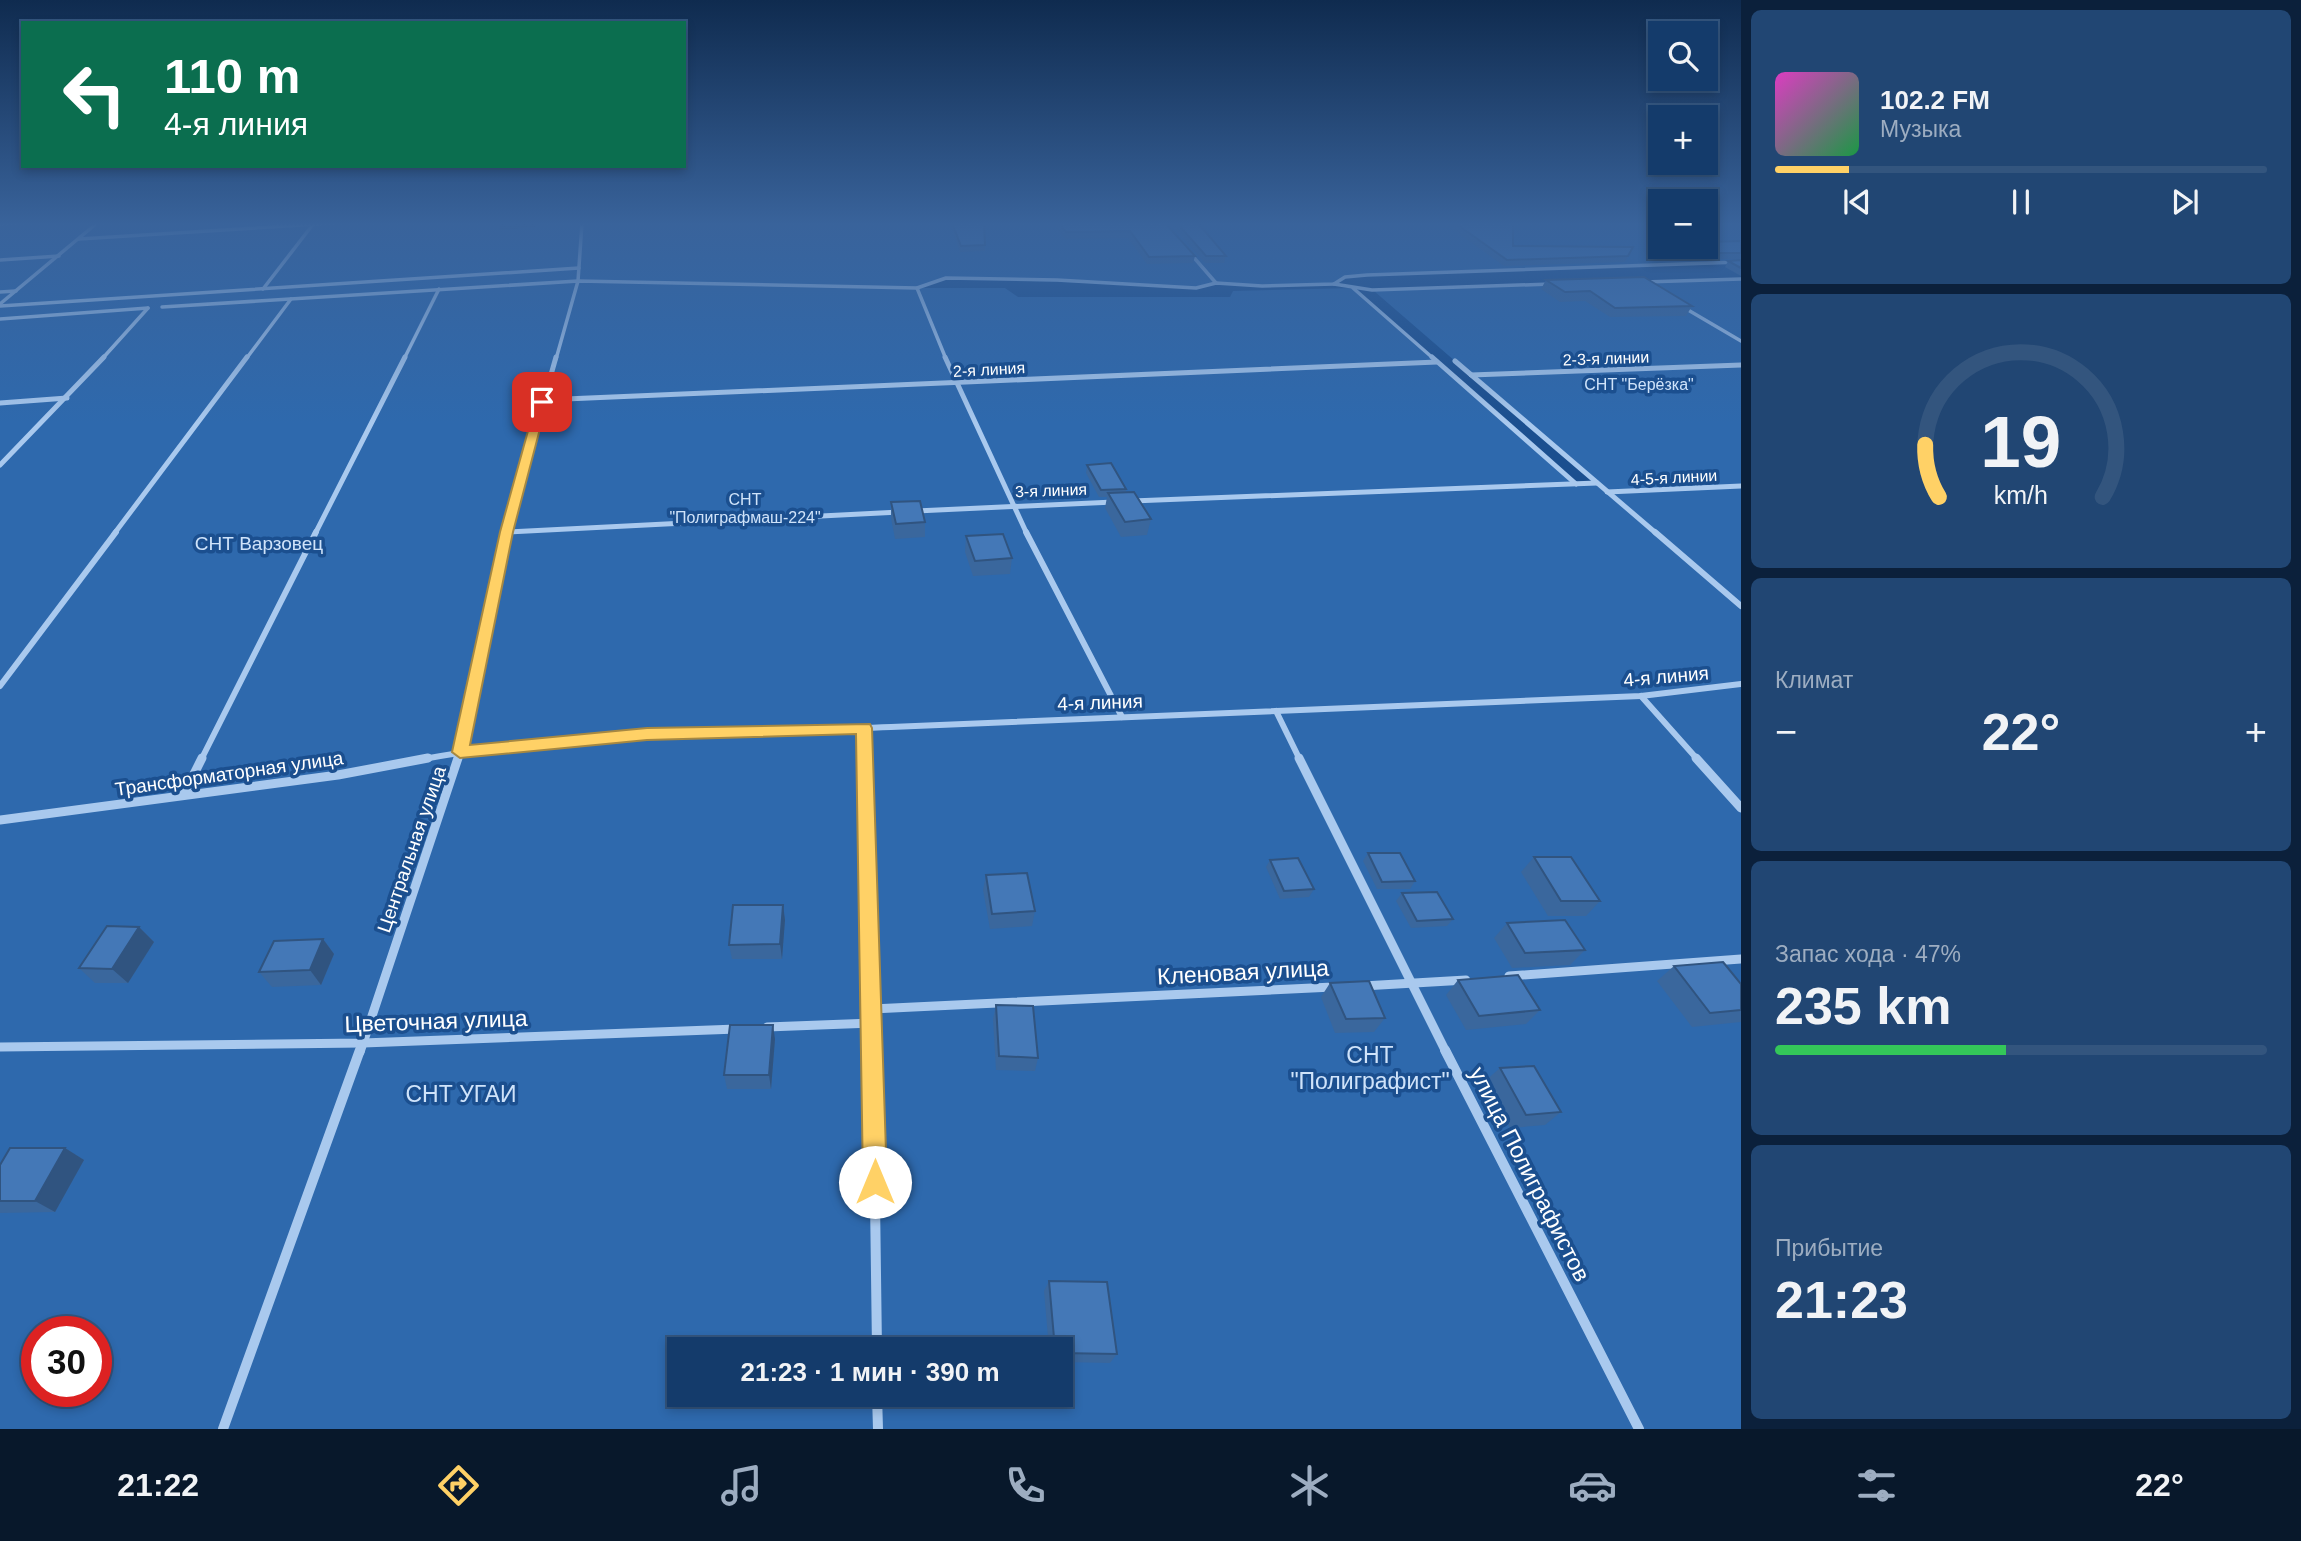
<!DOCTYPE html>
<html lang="ru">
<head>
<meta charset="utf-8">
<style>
  body { margin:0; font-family:Arial,sans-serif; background:#214673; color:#f1f3f6; height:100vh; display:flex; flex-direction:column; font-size:26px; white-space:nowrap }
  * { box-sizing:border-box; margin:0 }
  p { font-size:23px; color:#9dadc1 }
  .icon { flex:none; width:38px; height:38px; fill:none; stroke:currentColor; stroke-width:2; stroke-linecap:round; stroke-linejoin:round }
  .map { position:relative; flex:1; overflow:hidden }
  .details { display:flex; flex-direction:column; gap:10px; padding:10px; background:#0b203b; width:560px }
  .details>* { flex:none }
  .guide { position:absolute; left:21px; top:21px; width:665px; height:147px; border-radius:0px; box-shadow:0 4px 10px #0003,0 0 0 2px #33557e; background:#0b6e4f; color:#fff; overflow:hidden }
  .buttons { position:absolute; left:1648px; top:21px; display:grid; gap:14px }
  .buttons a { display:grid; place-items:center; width:70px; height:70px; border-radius:0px; background:#143b6b; box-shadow:0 4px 10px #0003,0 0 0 2px #33557e; font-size:35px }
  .speed { position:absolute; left:21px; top:1316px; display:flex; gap:14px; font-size:35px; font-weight:700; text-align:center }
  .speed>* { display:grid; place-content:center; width:91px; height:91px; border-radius:50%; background:#143b6b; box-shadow:0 4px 10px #0003,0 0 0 2px #33557e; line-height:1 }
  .speed .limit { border:10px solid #d22; background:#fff; color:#111 }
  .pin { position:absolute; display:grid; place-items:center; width:60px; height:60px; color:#fff; margin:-30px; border-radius:14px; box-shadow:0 4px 10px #0006 }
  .me { position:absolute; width:77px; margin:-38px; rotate:0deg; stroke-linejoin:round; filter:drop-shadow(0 0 5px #0008) }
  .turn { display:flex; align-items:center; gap:24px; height:147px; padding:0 28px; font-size:32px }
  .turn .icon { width:91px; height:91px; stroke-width:2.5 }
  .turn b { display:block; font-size:49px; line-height:60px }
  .big { font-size:52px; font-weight:600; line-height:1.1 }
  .details .card { flex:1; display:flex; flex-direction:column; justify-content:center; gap:10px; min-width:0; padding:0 24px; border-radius:10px; background:#214673 }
  .details .dial { align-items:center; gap:0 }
  .dial svg { height:182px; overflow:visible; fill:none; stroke:#33557e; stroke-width:7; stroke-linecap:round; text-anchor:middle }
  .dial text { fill:#f1f3f6; stroke:none }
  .song { display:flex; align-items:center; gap:21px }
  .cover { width:84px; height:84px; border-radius:10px; background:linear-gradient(135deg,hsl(310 70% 55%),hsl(140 70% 35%)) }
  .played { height:7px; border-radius:4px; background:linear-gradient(90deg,#ffd166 15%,#33557e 15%) }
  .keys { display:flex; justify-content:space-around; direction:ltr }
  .heat { display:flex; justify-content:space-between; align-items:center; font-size:38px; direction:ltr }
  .charge { height:10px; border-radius:5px; background:linear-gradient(90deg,#34c759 47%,#33557e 0) }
  .trip { position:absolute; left:667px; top:1337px; width:406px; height:70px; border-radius:0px; background:#143b6b; box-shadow:0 4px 10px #0003,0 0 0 2px #33557e; font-weight:600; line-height:70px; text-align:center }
  .tab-bar { display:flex; height:112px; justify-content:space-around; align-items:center; background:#08182b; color:#9dadc1 }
  .tab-bar .icon { width:49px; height:49px }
  .tab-bar .selected { color:#ffd166 }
  .tab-bar b { font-size:32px; color:#f1f3f6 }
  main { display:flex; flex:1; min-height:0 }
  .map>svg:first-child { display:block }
  .green { fill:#2e69ad; fill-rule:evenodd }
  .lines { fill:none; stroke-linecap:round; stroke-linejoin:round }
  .minor-far4 { stroke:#a9c9ee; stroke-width:3.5 }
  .minor-far3 { stroke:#a9c9ee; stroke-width:5 }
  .minor-far2 { stroke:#a9c9ee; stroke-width:6 }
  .minor-far1 { stroke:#a9c9ee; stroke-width:9 }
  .minor { stroke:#a9c9ee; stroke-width:10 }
  .wall { fill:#3a679d }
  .shaded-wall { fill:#305480 }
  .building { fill:#4478b7; stroke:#305480; stroke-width:2 }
  .route { fill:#ffd166; stroke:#a68842; stroke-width:2 }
  .labels { text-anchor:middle; stroke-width:7; stroke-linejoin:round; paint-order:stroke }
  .far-street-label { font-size:16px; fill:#fff; stroke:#1b4f8f }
  .far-park-label { font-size:16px; fill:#cfe3fa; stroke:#1b4f8f }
  .park-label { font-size:19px; fill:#cfe3fa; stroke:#1b4f8f }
  .street-label { font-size:19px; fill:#fff; stroke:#1b4f8f }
  .near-street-label { font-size:23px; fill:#fff; stroke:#1b4f8f }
  .near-park-label { font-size:23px; fill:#cfe3fa; stroke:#1b4f8f }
</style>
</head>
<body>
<main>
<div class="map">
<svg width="1741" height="1429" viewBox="0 0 1741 1429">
  <rect width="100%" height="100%" fill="#1b4f8f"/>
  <!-- green -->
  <path class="green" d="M0,223H1661V247H1706V223H1741V262L1345,277L1330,285L1213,284L1202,287L947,278L920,288H1005L1018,297H1230L1233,291L1354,288L1573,484H1597L1374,291L1741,279V1429H0ZM37,1332H96V1391H37ZM679,1349H1060V1395H679Z"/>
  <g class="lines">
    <!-- minor-far4 -->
    <g class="minor-far4">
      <path d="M0,224L17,223"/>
      <path d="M79,239L334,223"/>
      <path d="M1190,253L1216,283"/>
      <path d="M0,260L59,256"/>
      <path d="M1644,282L1741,279"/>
      <path d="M1334,284L1372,290L1551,284"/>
      <path d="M917,288L946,359"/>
      <path d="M1353,288L1434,359"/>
      <path d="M263,289L314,223"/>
      <path d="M0,292L16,291"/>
      <path d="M0,304L97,223"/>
      <path d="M0,306L579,268"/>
      <path d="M162,307L578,281L917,288L946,278L1057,280L1196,288L1216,283L1262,286L1334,284L1345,277L1367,275L1741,262"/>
      <path d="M1683,307L1741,341"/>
      <path d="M0,319L148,308"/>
      <path d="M102,359L148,308"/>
      <path d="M246,359L291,299"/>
      <path d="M404,359L439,289"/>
      <path d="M556,359L578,281L582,223"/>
    </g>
    <!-- minor-far3 -->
    <g class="minor-far3">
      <path d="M945,357L1027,534"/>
      <path d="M1432,357L1576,484"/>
      <path d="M1455,361L1657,534"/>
      <path d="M1471,375L1741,365"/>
      <path d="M542,400L1437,362"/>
      <path d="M0,403L67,398"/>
      <path d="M0,465L104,357"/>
      <path d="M1607,492L1741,486"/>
      <path d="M1132,501L1597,483"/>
      <path d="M916,511L1114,502"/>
      <path d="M506,532L900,512"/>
      <path d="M114,534L247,357"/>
      <path d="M315,534L405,357"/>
      <path d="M506,534L556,357"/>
    </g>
    <!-- minor-far2 -->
    <g class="minor-far2">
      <path d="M1026,532L1122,717"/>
      <path d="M1655,532L1741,606"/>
      <path d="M0,686L116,532"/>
      <path d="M1641,696L1698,760"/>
      <path d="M1276,711L1300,760"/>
      <path d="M864,728L865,760"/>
      <path d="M201,760L316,532"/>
      <path d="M418,760C574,731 733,733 891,727C1141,717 1391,706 1641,696L1741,684"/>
      <path d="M457,760L506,532"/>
    </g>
    <!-- minor-far1 -->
    <g class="minor-far1">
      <path d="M865,758L873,1052"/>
      <path d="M1299,758L1446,1052"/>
      <path d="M1696,758L1741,808"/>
      <path d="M184,794L202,758"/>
      <path d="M0,820L338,775L428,758"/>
      <path d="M1509,976L1741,959"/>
      <path d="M1363,986L1466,980"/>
      <path d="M872,1009L1333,987"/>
      <path d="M767,1027L873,1023"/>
      <path d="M0,1047L363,1043L737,1029"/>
      <path d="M360,1052L458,758"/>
    </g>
    <!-- minor -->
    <g class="minor">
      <path d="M873,1050L877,1349"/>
      <path d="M1445,1050L1639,1429"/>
      <path d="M877,1395L878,1429"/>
      <path d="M223,1429L360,1050"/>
    </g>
  </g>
  <!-- wall -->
  <g class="wall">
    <path d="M950,223H984L985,251L960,252Z"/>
    <path d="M1053,223H1165L1195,256L1193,263L1147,264L1128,238L1065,239Z"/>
    <path d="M1170,223H1198L1226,256L1224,263H1205Z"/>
    <path d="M1444,223H1513V246L1633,247L1625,262L1504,266Z"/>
    <path d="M1741,241V259H1709L1690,248L1691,247H1706Z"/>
    <path d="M1741,260V276L1725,267L1728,261Z"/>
    <path d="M1546,280L1692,306L1686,316L1610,317L1585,301L1560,302L1541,289Z"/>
    <path d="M1087,465L1126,489V492L1151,519L1147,535L1121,537L1105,508L1107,497H1099L1086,473Z"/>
    <path d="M891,502L925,522V537L895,539L891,518Z"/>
    <path d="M966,536L1012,558L1010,574L973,576L965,552Z"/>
    <path d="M1368,853L1415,881L1410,889H1377L1363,861Z"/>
    <path d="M1534,857L1600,901L1586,916H1548L1521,872Z"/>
    <path d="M1270,860L1314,889L1309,897L1280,899L1266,867Z"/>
    <path d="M986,875L1035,911L1032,926L990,929L983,890Z"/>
    <path d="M1402,893L1453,919L1447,926L1411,928L1396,901Z"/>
    <path d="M783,905L785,920L782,959H732L729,945Z"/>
    <path d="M1507,923L1585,950L1570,965L1512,968L1494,938Z"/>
    <path d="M139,927L154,942L128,983H95L79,968Z"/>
    <path d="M323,939L334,954L321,985L272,987L259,972Z"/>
    <path d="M1674,966L1741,984V1022L1692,1027L1657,981Z"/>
    <path d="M1458,980L1540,1010L1526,1024L1466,1030L1446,995Z"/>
    <path d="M1330,983L1385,1018L1374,1032L1335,1033L1321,997Z"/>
    <path d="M996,1005L1038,1058L1035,1071L996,1070L993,1019Z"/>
    <path d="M775,1039L771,1089H727L724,1075Z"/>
    <path d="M1500,1068L1561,1112L1545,1125L1510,1128L1485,1081Z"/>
    <path d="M65,1148L84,1160L55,1212L0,1213V1165Z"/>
    <path d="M1049,1281L1117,1354L1110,1363L1060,1362V1349H1049L1044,1291Z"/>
  </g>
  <!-- shaded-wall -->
  <g class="shaded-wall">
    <path d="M512,223H535V227L500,230L498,224Z"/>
    <path d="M783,905L785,920L782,959L780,944Z"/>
    <path d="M139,927L154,942L128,983L112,969Z"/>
    <path d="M323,939L334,954L321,985L310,970Z"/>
    <path d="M773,1025L775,1039L771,1089L769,1075Z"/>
    <path d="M65,1148L84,1160L55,1212L35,1201Z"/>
  </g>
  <!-- building -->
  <g class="building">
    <path d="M952,223H984L985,245L961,246Z"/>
    <path d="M1059,223H1165L1195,256L1149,257L1130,231L1066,232Z"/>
    <path d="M1177,223H1198L1226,256H1206Z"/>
    <path d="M1455,223H1513V246L1633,247L1628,256L1507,260Z"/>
    <path d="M1741,241V253H1713L1702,247H1706V242Z"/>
    <path d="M1741,260V268L1728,261Z"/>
    <path d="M1644,277L1692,306L1615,308L1590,291L1565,292L1546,280Z"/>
    <path d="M1111,463L1126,489L1101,490L1087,465Z"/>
    <path d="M1134,492L1151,519L1125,522L1108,493Z"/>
    <path d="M920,501L925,522L896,524L891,502Z"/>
    <path d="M1003,534L1012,558L975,561L966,536Z"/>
    <path d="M1368,853H1400L1415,881L1382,882Z"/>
    <path d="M1534,857H1571L1600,901H1561Z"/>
    <path d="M1298,858L1314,889L1284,891L1270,860Z"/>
    <path d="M1027,873L1035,911L992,914L986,875Z"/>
    <path d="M1437,892L1453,919L1417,921L1402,893Z"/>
    <path d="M733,905H783L780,944L729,945Z"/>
    <path d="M1565,920L1585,950L1525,953L1507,923Z"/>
    <path d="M107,926L139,927L112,969L79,968Z"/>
    <path d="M323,939L310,970L259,972L274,941Z"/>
    <path d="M1723,962L1741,984V1010L1710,1013L1674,966Z"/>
    <path d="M1518,975L1540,1010L1479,1016L1458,980Z"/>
    <path d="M1369,981L1385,1018L1346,1019L1330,983Z"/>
    <path d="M996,1005L1033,1006L1038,1058L999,1056Z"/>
    <path d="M730,1025H773L769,1075H724Z"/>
    <path d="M1534,1066L1561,1112L1526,1115L1500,1068Z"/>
    <path d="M10,1148H65L35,1201H0V1165Z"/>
    <path d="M1049,1281L1107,1282L1117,1354L1060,1353V1349H1055Z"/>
  </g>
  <!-- sky -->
  <linearGradient id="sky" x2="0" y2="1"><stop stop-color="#0f2b4f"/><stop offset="0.53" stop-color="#39639b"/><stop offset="1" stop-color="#39639b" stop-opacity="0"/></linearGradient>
  <rect width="1741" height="423" fill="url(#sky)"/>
  <!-- route -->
  <path class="route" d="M542,399L547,402L513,532L470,745L647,728L870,724L872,728L887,1182L883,1190L875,1194L866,1190L863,1182L856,734L647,740L460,758L452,752L500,532L536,402Z"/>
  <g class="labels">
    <!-- far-street labels -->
    <g class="far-street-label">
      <text transform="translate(1606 358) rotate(-2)" y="6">2-3-я линии</text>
      <text transform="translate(989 369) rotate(-3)" y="6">2-я линия</text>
      <text transform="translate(1674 477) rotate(-3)" y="6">4-5-я линии</text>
      <text transform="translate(1051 490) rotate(-2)" y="6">3-я линия</text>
    </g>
    <!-- far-park labels -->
    <g class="far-park-label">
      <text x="1639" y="390">СНТ "Берёзка"</text>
      <text x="745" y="505">СНТ<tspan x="745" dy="18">"Полиграфмаш-224"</tspan></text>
    </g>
    <!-- park labels -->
    <g class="park-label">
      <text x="259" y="550">СНТ Варзовец</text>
    </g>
    <!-- street labels -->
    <g class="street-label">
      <text transform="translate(1666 676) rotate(-5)" y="7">4-я линия</text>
      <text transform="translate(1100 702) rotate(-2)" y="7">4-я линия</text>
      <text transform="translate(229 773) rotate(-8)" y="7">Трансформаторная улица</text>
      <text transform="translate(411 849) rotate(-71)" y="7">Центральная улица</text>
    </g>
    <!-- near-street labels -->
    <g class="near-street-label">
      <text transform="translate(1243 972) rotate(-3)" y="8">Кленовая улица</text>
      <text transform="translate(436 1021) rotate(-2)" y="8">Цветочная улица</text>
      <text transform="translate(1530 1174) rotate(63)" y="8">улица Полиграфистов</text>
    </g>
    <!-- near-park labels -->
    <g class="near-park-label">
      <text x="1370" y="1063">СНТ<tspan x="1370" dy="26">"Полиграфист"</tspan></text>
      <text x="461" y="1102">СНТ УГАИ</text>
    </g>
  </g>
</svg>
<div class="buttons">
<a><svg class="icon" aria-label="search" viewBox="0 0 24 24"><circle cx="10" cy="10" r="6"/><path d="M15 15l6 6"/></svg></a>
<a>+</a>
<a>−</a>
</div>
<div class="speed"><div class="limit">30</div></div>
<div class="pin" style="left:542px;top:402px;background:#d93025"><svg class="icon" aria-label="arrive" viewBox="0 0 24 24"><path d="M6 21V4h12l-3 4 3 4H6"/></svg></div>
<svg class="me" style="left:875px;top:1182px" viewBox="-20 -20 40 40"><circle r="19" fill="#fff"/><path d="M0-13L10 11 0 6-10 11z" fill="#ffd166"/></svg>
<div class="trip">21:23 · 1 мин · 390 m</div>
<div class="guide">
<div class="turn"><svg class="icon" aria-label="left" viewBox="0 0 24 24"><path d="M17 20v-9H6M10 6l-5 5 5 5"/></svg><div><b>110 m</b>4-я линия</div></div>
</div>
</div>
<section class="details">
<div class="card">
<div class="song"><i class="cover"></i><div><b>102.2 FM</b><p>Музыка</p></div></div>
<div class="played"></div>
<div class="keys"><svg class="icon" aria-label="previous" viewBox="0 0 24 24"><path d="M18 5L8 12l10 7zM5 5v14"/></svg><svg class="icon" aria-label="pause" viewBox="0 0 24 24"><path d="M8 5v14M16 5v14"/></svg><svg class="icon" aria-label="next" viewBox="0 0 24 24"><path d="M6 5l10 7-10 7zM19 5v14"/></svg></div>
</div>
<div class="card dial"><svg viewBox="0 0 100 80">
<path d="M14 69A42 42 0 1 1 86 69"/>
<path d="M14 69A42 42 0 0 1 8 46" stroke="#ffd166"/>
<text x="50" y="56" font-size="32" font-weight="700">19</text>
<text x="50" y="72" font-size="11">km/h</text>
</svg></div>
<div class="card"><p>Климат</p>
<div class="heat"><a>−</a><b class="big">22°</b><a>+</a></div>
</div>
<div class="card"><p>Запас хода · 47%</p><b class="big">235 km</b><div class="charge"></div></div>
<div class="card"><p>Прибытие</p><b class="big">21:23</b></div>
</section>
</main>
<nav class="tab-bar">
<b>21:22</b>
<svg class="icon selected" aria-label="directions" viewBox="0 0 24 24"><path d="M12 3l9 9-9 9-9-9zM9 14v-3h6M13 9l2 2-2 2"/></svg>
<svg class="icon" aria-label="music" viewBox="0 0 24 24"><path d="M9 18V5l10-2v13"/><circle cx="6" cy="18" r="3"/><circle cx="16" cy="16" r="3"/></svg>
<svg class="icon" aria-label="phone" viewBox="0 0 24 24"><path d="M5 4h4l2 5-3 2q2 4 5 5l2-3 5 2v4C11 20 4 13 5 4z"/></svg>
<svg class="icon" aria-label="climate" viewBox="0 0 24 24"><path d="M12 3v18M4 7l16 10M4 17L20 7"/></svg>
<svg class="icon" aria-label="car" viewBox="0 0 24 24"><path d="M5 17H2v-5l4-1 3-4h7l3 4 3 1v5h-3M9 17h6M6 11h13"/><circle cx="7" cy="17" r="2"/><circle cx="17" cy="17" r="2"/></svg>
<svg class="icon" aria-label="filters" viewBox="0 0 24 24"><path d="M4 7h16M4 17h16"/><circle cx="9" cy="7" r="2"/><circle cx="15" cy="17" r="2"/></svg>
<b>22°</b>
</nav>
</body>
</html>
